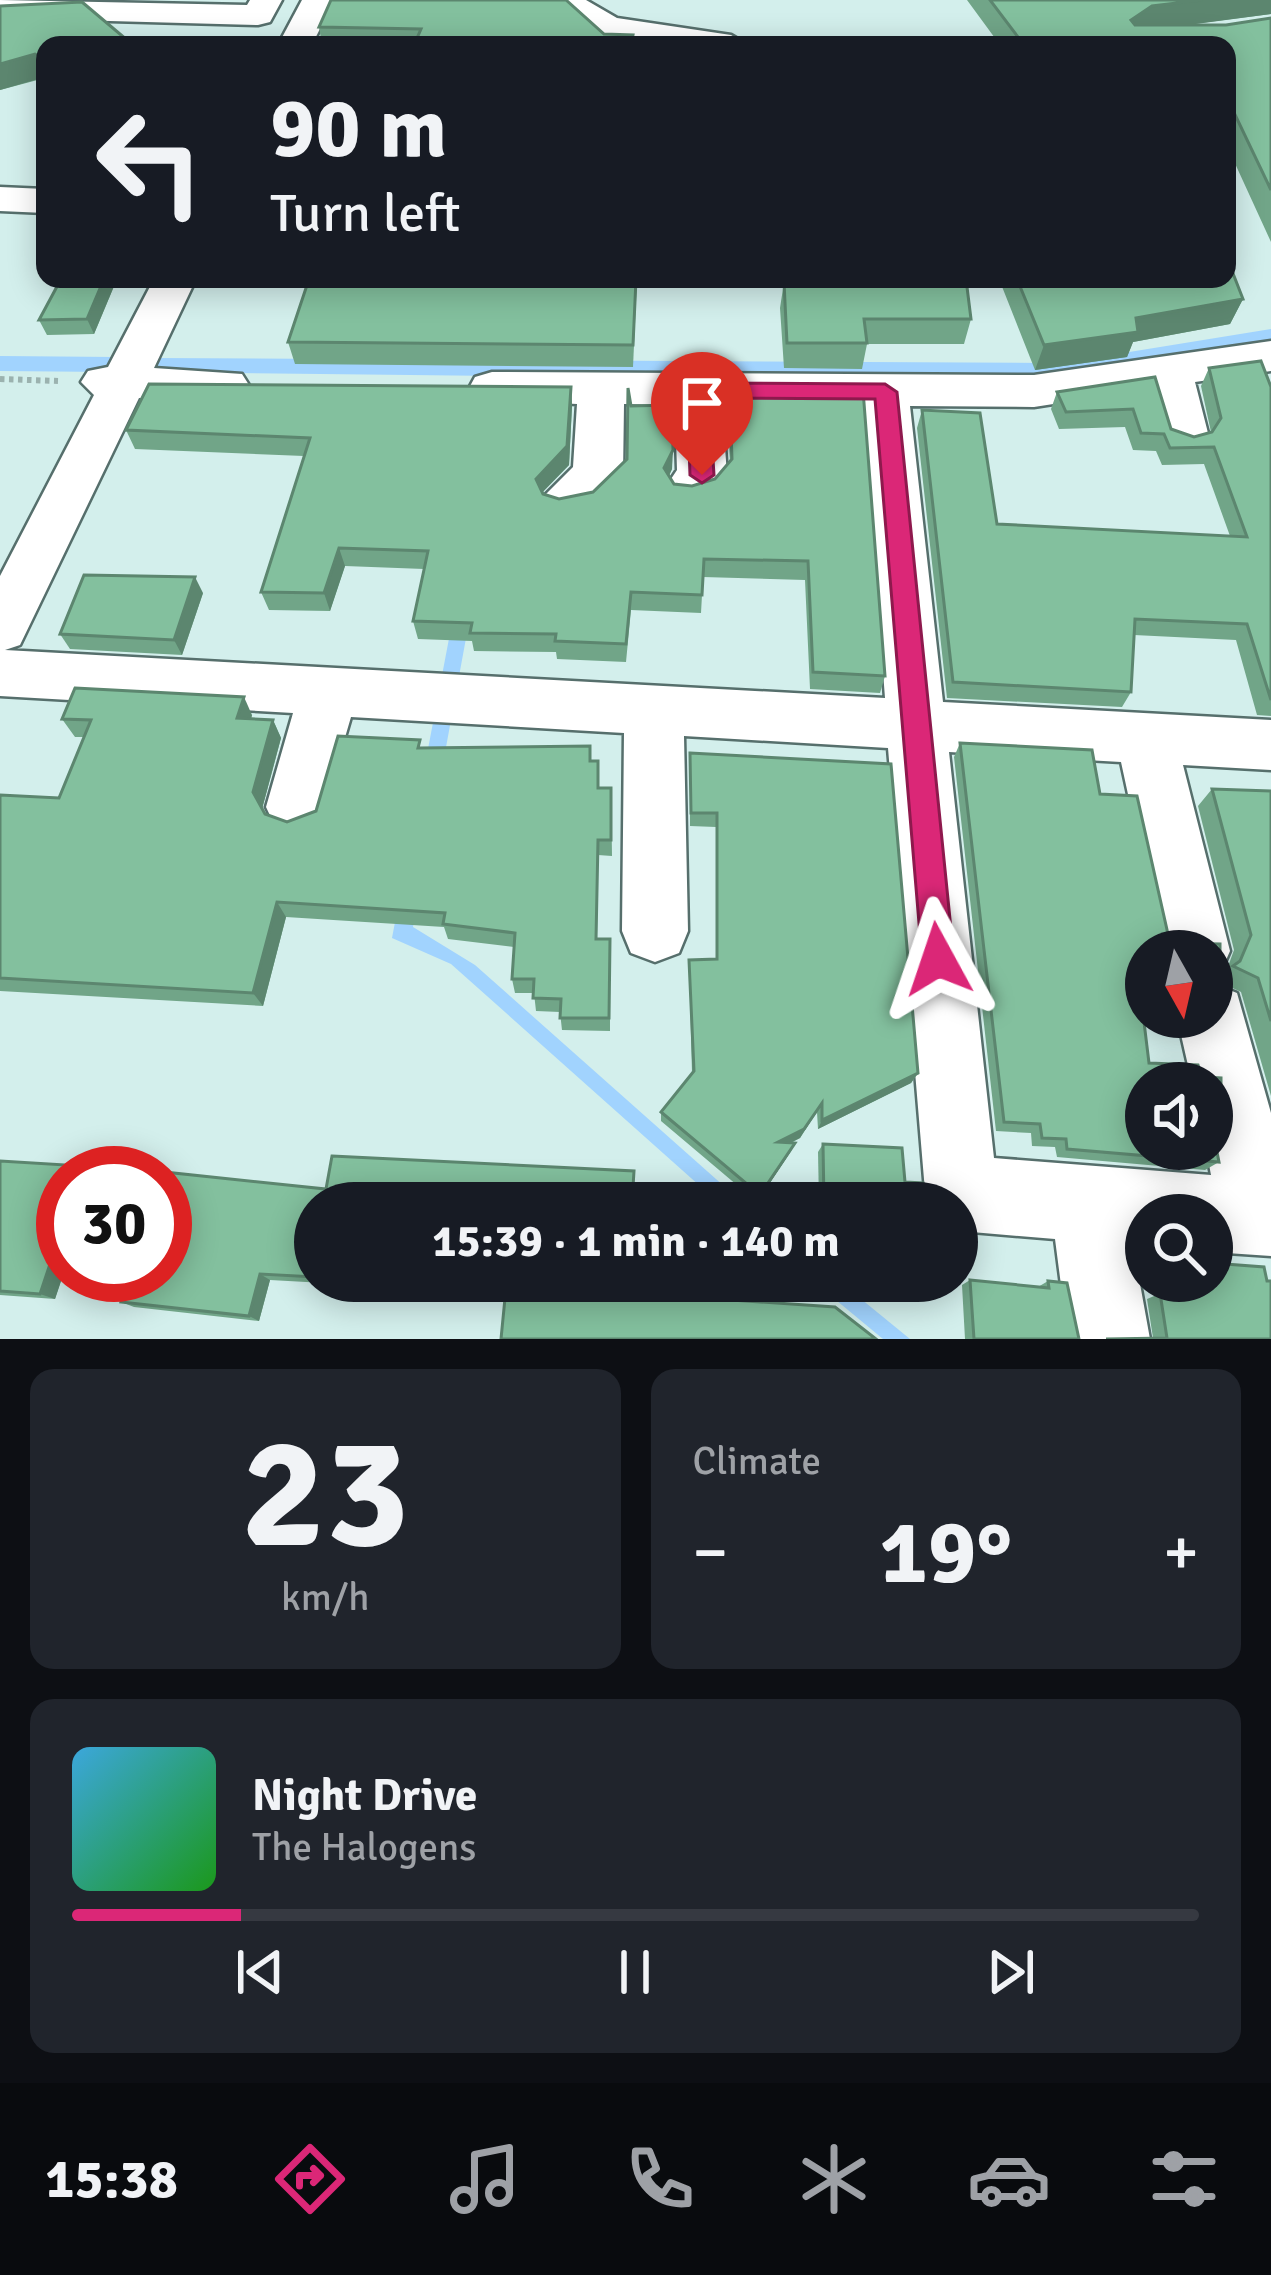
<!DOCTYPE html>
<html lang="en">
<head>
<meta charset="utf-8">
<style>
  body { margin:0; font-family:Signika,sans-serif; background:#20242c; color:#f1f3f6; height:100vh; display:flex; flex-direction:column; font-size:45px; white-space:nowrap }
  * { box-sizing:border-box; margin:0 }
  p { font-size:39px; color:#9ea1a6 }
  .icon { flex:none; width:66px; height:66px; fill:none; stroke:currentColor; stroke-width:2; stroke-linecap:round; stroke-linejoin:round }
  .map { position:relative; height:1339px; overflow:hidden }
  .panel { display:flex; flex-direction:column; gap:30px; padding:30px; background:#0d0f14; flex:1 }
  .panel>* { flex:none }
  .hud { position:absolute; left:36px; top:36px; width:1200px; height:252px; border-radius:24px; box-shadow:0 6px 30px #0003; background:#171b24; color:#f1f3f6; overflow:hidden }
  .needle { width:78px; rotate:172deg }
  .controls { position:absolute; left:1125px; top:930px; display:grid; gap:24px }
  .controls a { display:grid; place-items:center; width:108px; height:108px; border-radius:50%; background:#171b24; box-shadow:0 6px 30px #0003; font-size:60px }
  .speed { position:absolute; left:36px; top:1146px; display:flex; gap:24px; font-size:60px; font-weight:700; text-align:center }
  .speed>* { display:grid; place-content:center; width:156px; height:156px; border-radius:50%; background:#171b24; box-shadow:0 6px 30px #0003; line-height:1 }
  .speed .limit { border:18px solid #d22; background:#fff; color:#111 }
  .pin { position:absolute; display:grid; place-items:center; width:102px; height:102px; color:#fff; margin:-123px -51px; border-radius:50% 50% 50% 0; rotate:-45deg; box-shadow:0 0 12px #0007 }
  .pin .icon { rotate:45deg }
  .me { position:absolute; width:132px; margin:-66px; rotate:355deg; stroke-linejoin:round; filter:drop-shadow(0 0 9px #0008) }
  .turn { display:flex; align-items:center; gap:42px; height:252px; padding:0 36px; font-size:54px }
  .turn .icon { width:156px; height:156px; stroke-width:2.5 }
  .turn b { display:block; font-size:84px; line-height:102px }
  .big { font-size:90px; font-weight:700; line-height:1.1 }
  .panel .widget { flex:1; display:flex; flex-direction:column; justify-content:center; gap:18px; min-width:0; padding:0 42px; border-radius:24px; background:#20242c }
  .panel .dial { align-items:center; gap:0 }
  .dial b { font-size:156px; line-height:1 }
  .song { display:flex; align-items:center; gap:36px }
  .cover { width:144px; height:144px; border-radius:18px; background:linear-gradient(135deg,hsl(200 70% 55%),hsl(120 70% 35%)) }
  .played { height:12px; border-radius:6px; background:linear-gradient(90deg,#db2777 15%,#363941 15%) }
  .keys { display:flex; justify-content:space-around; direction:ltr }
  .heat { display:flex; justify-content:space-between; align-items:center; font-size:66px; direction:ltr }
  .panel .tiles { flex:1; display:grid; gap:30px; grid-template-columns:1fr 1fr }
  .widget:last-child { grid-column:span 2 }
  .trip { position:absolute; left:294px; top:1182px; width:684px; height:120px; border-radius:60px; background:#171b24; box-shadow:0 6px 30px #0003; font-weight:700; line-height:120px; text-align:center }
  .tab-bar { display:flex; height:192px; justify-content:space-around; align-items:center; background:#090b0e; color:#9ea1a6 }
  .tab-bar .icon { width:84px; height:84px }
  .tab-bar .current { color:#db2777 }
  .tab-bar b { font-size:54px; color:#f1f3f6 }
  .map>svg:first-child { display:block }
  .water { fill:#a1d3fe }
  .lines { fill:none; stroke-linecap:round; stroke-linejoin:round }
  .stream { fill:#a1d3fe; fill-rule:evenodd }
  .street-casing { stroke:#566f6c; stroke-width:5 }
  .path { stroke:#9bb2af; stroke-width:6; stroke-dasharray:4.5 4.5; stroke-linecap:butt }
  .street { fill:#fff; fill-rule:evenodd }
  .wall { fill:#71a588; fill-rule:evenodd }
  .shaded-wall { fill:#5c866f }
  .building { fill:#83c09e; stroke:#5c866f; stroke-width:3; fill-rule:evenodd }
  .route { fill:#db2777; stroke:#8e194d; stroke-width:3 }
</style>
</head>
<body>
<div class="map">
<svg width="1271" height="1339" viewBox="0 0 1271 1339">
  <rect width="100%" height="100%" fill="#d3efec"/>
  <!-- water -->
  <g class="water">
    <path d="M1271,329V346L1087,376L1080,360Z"/>
    <path d="M0,356L116,357L109,372L0,371Z"/>
    <path d="M154,358L1047,363L1055,379L511,393L413,927L475,965L743,1203H719L451,964L392,938L499,376L147,372Z"/>
    <path d="M813,1281H839L910,1339H883Z"/>
  </g>
  <g class="lines">
    <!-- stream -->
    <path class="stream" d="M1101,361L1107,365L1105,368L1035,376L1029,372L1035,368Z"/>
    <defs>
      <g id="street">
        <path d="M0,0L247,5L250,0H282L270,22L258,25L0,18Z"/>
        <path d="M302,0H334L312,45H278Z"/>
        <path d="M547,0H586L617,18L731,35L748,45C685,45 590,56 547,0Z"/>
        <path d="M0,187L45,189V213L0,211Z"/>
        <path d="M154,279H196L154,368L242,374L249,385L242,396L139,398L20,645L5,650L885,698L863,406L722,405L727,475C713,498 700,505 674,498L667,485L677,470L675,405L624,404L623,475C607,502 579,520 549,511L542,498L573,467L577,404L475,399L469,388L475,377L492,372L1034,375L1271,341V371L1195,382L1208,433L1201,445L1184,450L1167,445L1150,389L1034,407L910,406L943,702L1271,720V770L1183,765L1230,951L1220,974L1212,977V951H1162L1121,762L949,752L994,1158L1211,1175L1206,1149H1212V1083H1192L1177,1017H1212V983L1237,993L1271,1113V1256L1212,1252V1215H1146V1246L1133,1245L1150,1339H1068L1055,1239L960,1231L957,1203H926L888,748L684,736L688,931L679,953L655,962L631,953L622,931L624,733L351,717L319,826L297,834L275,826L266,807L293,713L0,696V576L94,395L81,382L88,371L108,367Z"/>
      </g>
    </defs>
    <!-- street casing -->
    <use href="#street" class="street-casing"/>
    <!-- path -->
    <path class="path" d="M0,379L58,381"/>
    <!-- street -->
    <use href="#street" class="street"/>
  </g>
  <!-- wall -->
  <g class="wall">
    <path d="M967,0H1271V14L1185,25H1226L1271,18V242L1227,146V45H1000Z"/>
    <path d="M0,6L45,45V78L0,90Z"/>
    <path d="M319,27L604,34L631,45H322Z"/>
    <path d="M61,279H117L94,334L47,335L39,320Z"/>
    <path d="M637,279L633,367L295,364L288,342Z"/>
    <path d="M800,279H966L971,319L964,344H867L862,369L784,368L780,308L784,282L800,283Z"/>
    <path d="M999,279H1227L1243,299L1230,324L1133,342L1127,357L1035,370Z"/>
    <path d="M1209,368L1271,387V716L1257,715L1236,640L1134,635L1131,692L1122,707L947,698L917,428L922,410L997,524L1230,536L1204,464L1162,465L1156,451L1133,450L1125,427L1059,429L1051,409L1057,392L1155,377L1171,429L1194,437L1211,432L1201,386Z"/>
    <path d="M571,387L572,406L569,465L542,492L543,494L559,499L593,492L627,459L631,406L672,469L669,476L674,484L692,486L715,479L730,462L728,424L730,405H749L788,398L789,390L885,676L880,693L810,689L805,580L703,577L701,613L631,610L626,662L557,659L556,652L474,651L472,641L418,639L413,621L424,569L345,566L330,611L269,610L261,592L304,456L135,449L126,430Z"/>
    <path d="M203,593L182,655L70,649L60,634Z"/>
    <path d="M252,715L251,719L273,720L281,738L262,809L265,814L287,822L316,811L422,748L590,761L599,788H611L612,856L598,855L597,939H610V1031L562,1030L560,1012L536,1011L534,993H515L512,979L514,947L448,939L444,927L286,917L263,1006L0,991V795L59,798L84,737H75L62,719Z"/>
    <path d="M960,743L1092,750L1100,794L1137,796L1170,943L1220,944V977L1226,972L1234,950L1198,806L1212,789L1271,791V1096L1241,992L1220,982V988L1212,995V951H1146V994L1141,993L1149,1063L1198,1065L1202,1077L1221,1078V1135L1215,1142L1219,1162L1205,1170L1057,1157L1055,1147L1032,1146L1031,1133L996,1131L954,757ZM1146,1083H1212V1149H1146Z"/>
    <path d="M690,753L918,1073L911,1083L818,1129L817,1112L800,1138L791,1143V1151L757,1202L661,1121V1112L692,1073L689,960L716,959V827L690,826Z"/>
    <path d="M823,1144L905,1182L926,1203H819L818,1152Z"/>
    <path d="M0,1161L63,1173V1275L55,1299L0,1295Z"/>
    <path d="M634,1171L315,1203V1281H630L629,1293H505L270,1280L259,1321L134,1307L121,1302L326,1189Z"/>
    <path d="M970,1280L1038,1287L1048,1281L1079,1339H965L962,1285Z"/>
    <path d="M1157,1281H1267L1271,1339L1153,1338L1147,1299L1159,1294Z"/>
  </g>
  <!-- shaded-wall -->
  <g class="shaded-wall">
    <path d="M1202,0H1271V14L1143,31L1123,44L1131,20L1152,6Z"/>
    <path d="M35,54L45,77L0,90V64Z"/>
    <path d="M104,279H117L94,334L87,319Z"/>
    <path d="M1243,299L1230,324L1133,342L1127,357L1035,370L1044,345L1136,318Z"/>
    <path d="M571,387L572,406L569,465L538,497L536,479Z"/>
    <path d="M673,450L672,469L663,487L664,468Z"/>
    <path d="M339,548L345,566L330,611L324,593Z"/>
    <path d="M195,577L203,593L182,655L174,640Z"/>
    <path d="M244,697L252,715L246,736L237,718Z"/>
    <path d="M273,720L281,738L262,809L253,792Z"/>
    <path d="M277,902L286,917L263,1006L253,993Z"/>
    <path d="M918,1073L911,1083L818,1129L822,1120Z"/>
    <path d="M822,1103L800,1138L775,1150L778,1142Z"/>
    <path d="M795,1143L791,1151L757,1202L760,1195Z"/>
    <path d="M83,1166L95,1173H80Z"/>
    <path d="M63,1225V1275L55,1299L40,1294Z"/>
    <path d="M260,1274L270,1280L259,1321L249,1316Z"/>
  </g>
  <!-- building -->
  <g class="building">
    <path d="M331,0H566L604,34L633,35L631,45H414L421,29L319,27Z"/>
    <path d="M990,0H1202L1152,6L1131,20L1135,25H1226L1271,18V190L1230,104L1227,105V45H1024Z"/>
    <path d="M82,2L133,45H45V59L35,54L0,64V6Z"/>
    <path d="M1227,258L1243,299L1136,318L1138,332L1044,345L1017,279H1227Z"/>
    <path d="M61,279H104L87,319L39,320Z"/>
    <path d="M309,279H636L633,345L288,342Z"/>
    <path d="M807,279H966L971,319H864L867,343H787L784,282L807,283Z"/>
    <path d="M1261,361L1271,387V700L1247,624L1135,619L1131,692L953,682L922,410L980,413L997,524L1247,537L1214,447L1170,448L1164,434L1141,433L1133,409L1066,412L1057,392L1155,377L1171,429L1194,437L1212,432L1221,418L1209,368Z"/>
    <path d="M149,384L571,387L567,446L536,479L543,494L559,499L593,492L627,459L628,388L631,406L672,405L673,450L664,468L674,484L692,486L715,479L732,459L730,405H750V396L789,398V390H863L885,676L813,672L808,561L704,559L702,595L631,592L626,644L555,641L556,634L470,633L472,623L413,621L428,551L339,548L324,593L261,592L310,438L126,430Z"/>
    <path d="M84,575L195,577L174,640L60,634Z"/>
    <path d="M75,688L244,697L237,718L273,720L253,792L265,814L287,822L316,811L338,736L420,740L418,748L590,746V761H598V788H611V840H598L596,939H610L609,1018H560L561,999L533,998L534,979H512L515,933L443,924L445,913L277,902L253,993L0,978V795L59,798L91,720L62,719Z"/>
    <path d="M960,743L1092,750L1100,794L1137,796L1170,943L1220,944V988L1212,987V951H1146V982L1139,981L1149,1063L1198,1065L1202,1077L1221,1078V1135L1215,1142L1219,1162L1067,1149L1066,1139L1042,1138L1040,1124L1004,1122ZM1146,1083H1212V1149H1146Z"/>
    <path d="M690,753L891,764L918,1073L822,1120V1103L804,1129L778,1142L795,1143L760,1195L661,1112L694,1071L689,960L717,959V813H691Z"/>
    <path d="M1212,789L1271,791V1021L1258,978L1233,966L1240,961L1251,935Z"/>
    <path d="M823,1144L902,1148L905,1182L923,1183L926,1203H824Z"/>
    <path d="M332,1156L634,1171L632,1203H315V1277L260,1274L249,1316L121,1302L130,1275H165L164,1172L326,1189Z"/>
    <path d="M0,1161L83,1166L80,1173H63V1225L40,1294L0,1291Z"/>
    <path d="M1212,1263L1264,1267L1267,1281H1271V1339H1106L1167,1338L1160,1293L1174,1295L1171,1281H1212Z"/>
    <path d="M970,1280L1049,1288L1048,1281L1067,1283L1079,1339H974Z"/>
    <path d="M381,1281H629V1293L835,1307L876,1339H501L506,1288Z"/>
  </g>
  <!-- route -->
  <path class="route" d="M698,383L885,384L897,392L954,959L949,970L938,975L926,970L922,959L875,399L709,398L714,475L702,483L690,475L687,390Z"/>
</svg>
<div class="controls">
<a><svg class="needle" viewBox="-14 -14 28 28"><path d="M0-13l5 13h-10z" fill="#e53935"/><path d="M0 13l5-13h-10z" fill="#9ea1a6"/></svg></a>
<a><svg class="icon" aria-label="sound" viewBox="0 0 24 24"><path d="M4 9h4l5-4v14l-5-4H4zM17 9q2 3 0 6"/></svg></a>
<a><svg class="icon" aria-label="search" viewBox="0 0 24 24"><circle cx="10" cy="10" r="6"/><path d="M15 15l6 6"/></svg></a>
</div>
<div class="speed"><div class="limit">30</div></div>
<div class="pin" style="left:702px;top:475px;background:#d93025"><svg class="icon" aria-label="arrive" viewBox="0 0 24 24"><path d="M6 21V4h12l-3 4 3 4H6"/></svg></div>
<svg class="me" style="left:938px;top:959px" viewBox="-20 -20 40 40"><path d="M0-17L14 15 0 8-14 15z" fill="#db2777" stroke="#fff" stroke-width="4"/></svg>
<div class="trip">15:39 · 1 min · 140 m</div>
<div class="hud">
<div class="turn"><svg class="icon" aria-label="left" viewBox="0 0 24 24"><path d="M17 20v-9H6M10 6l-5 5 5 5"/></svg><div><b>90 m</b>Turn left</div></div>
</div>
</div>
<section class="panel">
<div class="tiles">
<div class="widget dial"><b>23</b><p>km/h</p></div>
<div class="widget"><p>Climate</p>
<div class="heat"><a>−</a><b class="big">19°</b><a>+</a></div>
</div>
<div class="widget">
<div class="song"><i class="cover"></i><div><b>Night Drive</b><p>The Halogens</p></div></div>
<div class="played"></div>
<div class="keys"><svg class="icon" aria-label="previous" viewBox="0 0 24 24"><path d="M18 5L8 12l10 7zM5 5v14"/></svg><svg class="icon" aria-label="pause" viewBox="0 0 24 24"><path d="M8 5v14M16 5v14"/></svg><svg class="icon" aria-label="next" viewBox="0 0 24 24"><path d="M6 5l10 7-10 7zM19 5v14"/></svg></div>
</div>
</div>
</section>
<nav class="tab-bar">
<b>15:38</b>
<svg class="icon current" aria-label="directions" viewBox="0 0 24 24"><path d="M12 3l9 9-9 9-9-9zM9 14v-3h6M13 9l2 2-2 2"/></svg>
<svg class="icon" aria-label="music" viewBox="0 0 24 24"><path d="M9 18V5l10-2v13"/><circle cx="6" cy="18" r="3"/><circle cx="16" cy="16" r="3"/></svg>
<svg class="icon" aria-label="phone" viewBox="0 0 24 24"><path d="M5 4h4l2 5-3 2q2 4 5 5l2-3 5 2v4C11 20 4 13 5 4z"/></svg>
<svg class="icon" aria-label="climate" viewBox="0 0 24 24"><path d="M12 3v18M4 7l16 10M4 17L20 7"/></svg>
<svg class="icon" aria-label="car" viewBox="0 0 24 24"><path d="M5 17H2v-5l4-1 3-4h7l3 4 3 1v5h-3M9 17h6M6 11h13"/><circle cx="7" cy="17" r="2"/><circle cx="17" cy="17" r="2"/></svg>
<svg class="icon" aria-label="filters" viewBox="0 0 24 24"><path d="M4 7h16M4 17h16"/><circle cx="9" cy="7" r="2"/><circle cx="15" cy="17" r="2"/></svg>
</nav>
</body>
</html>
